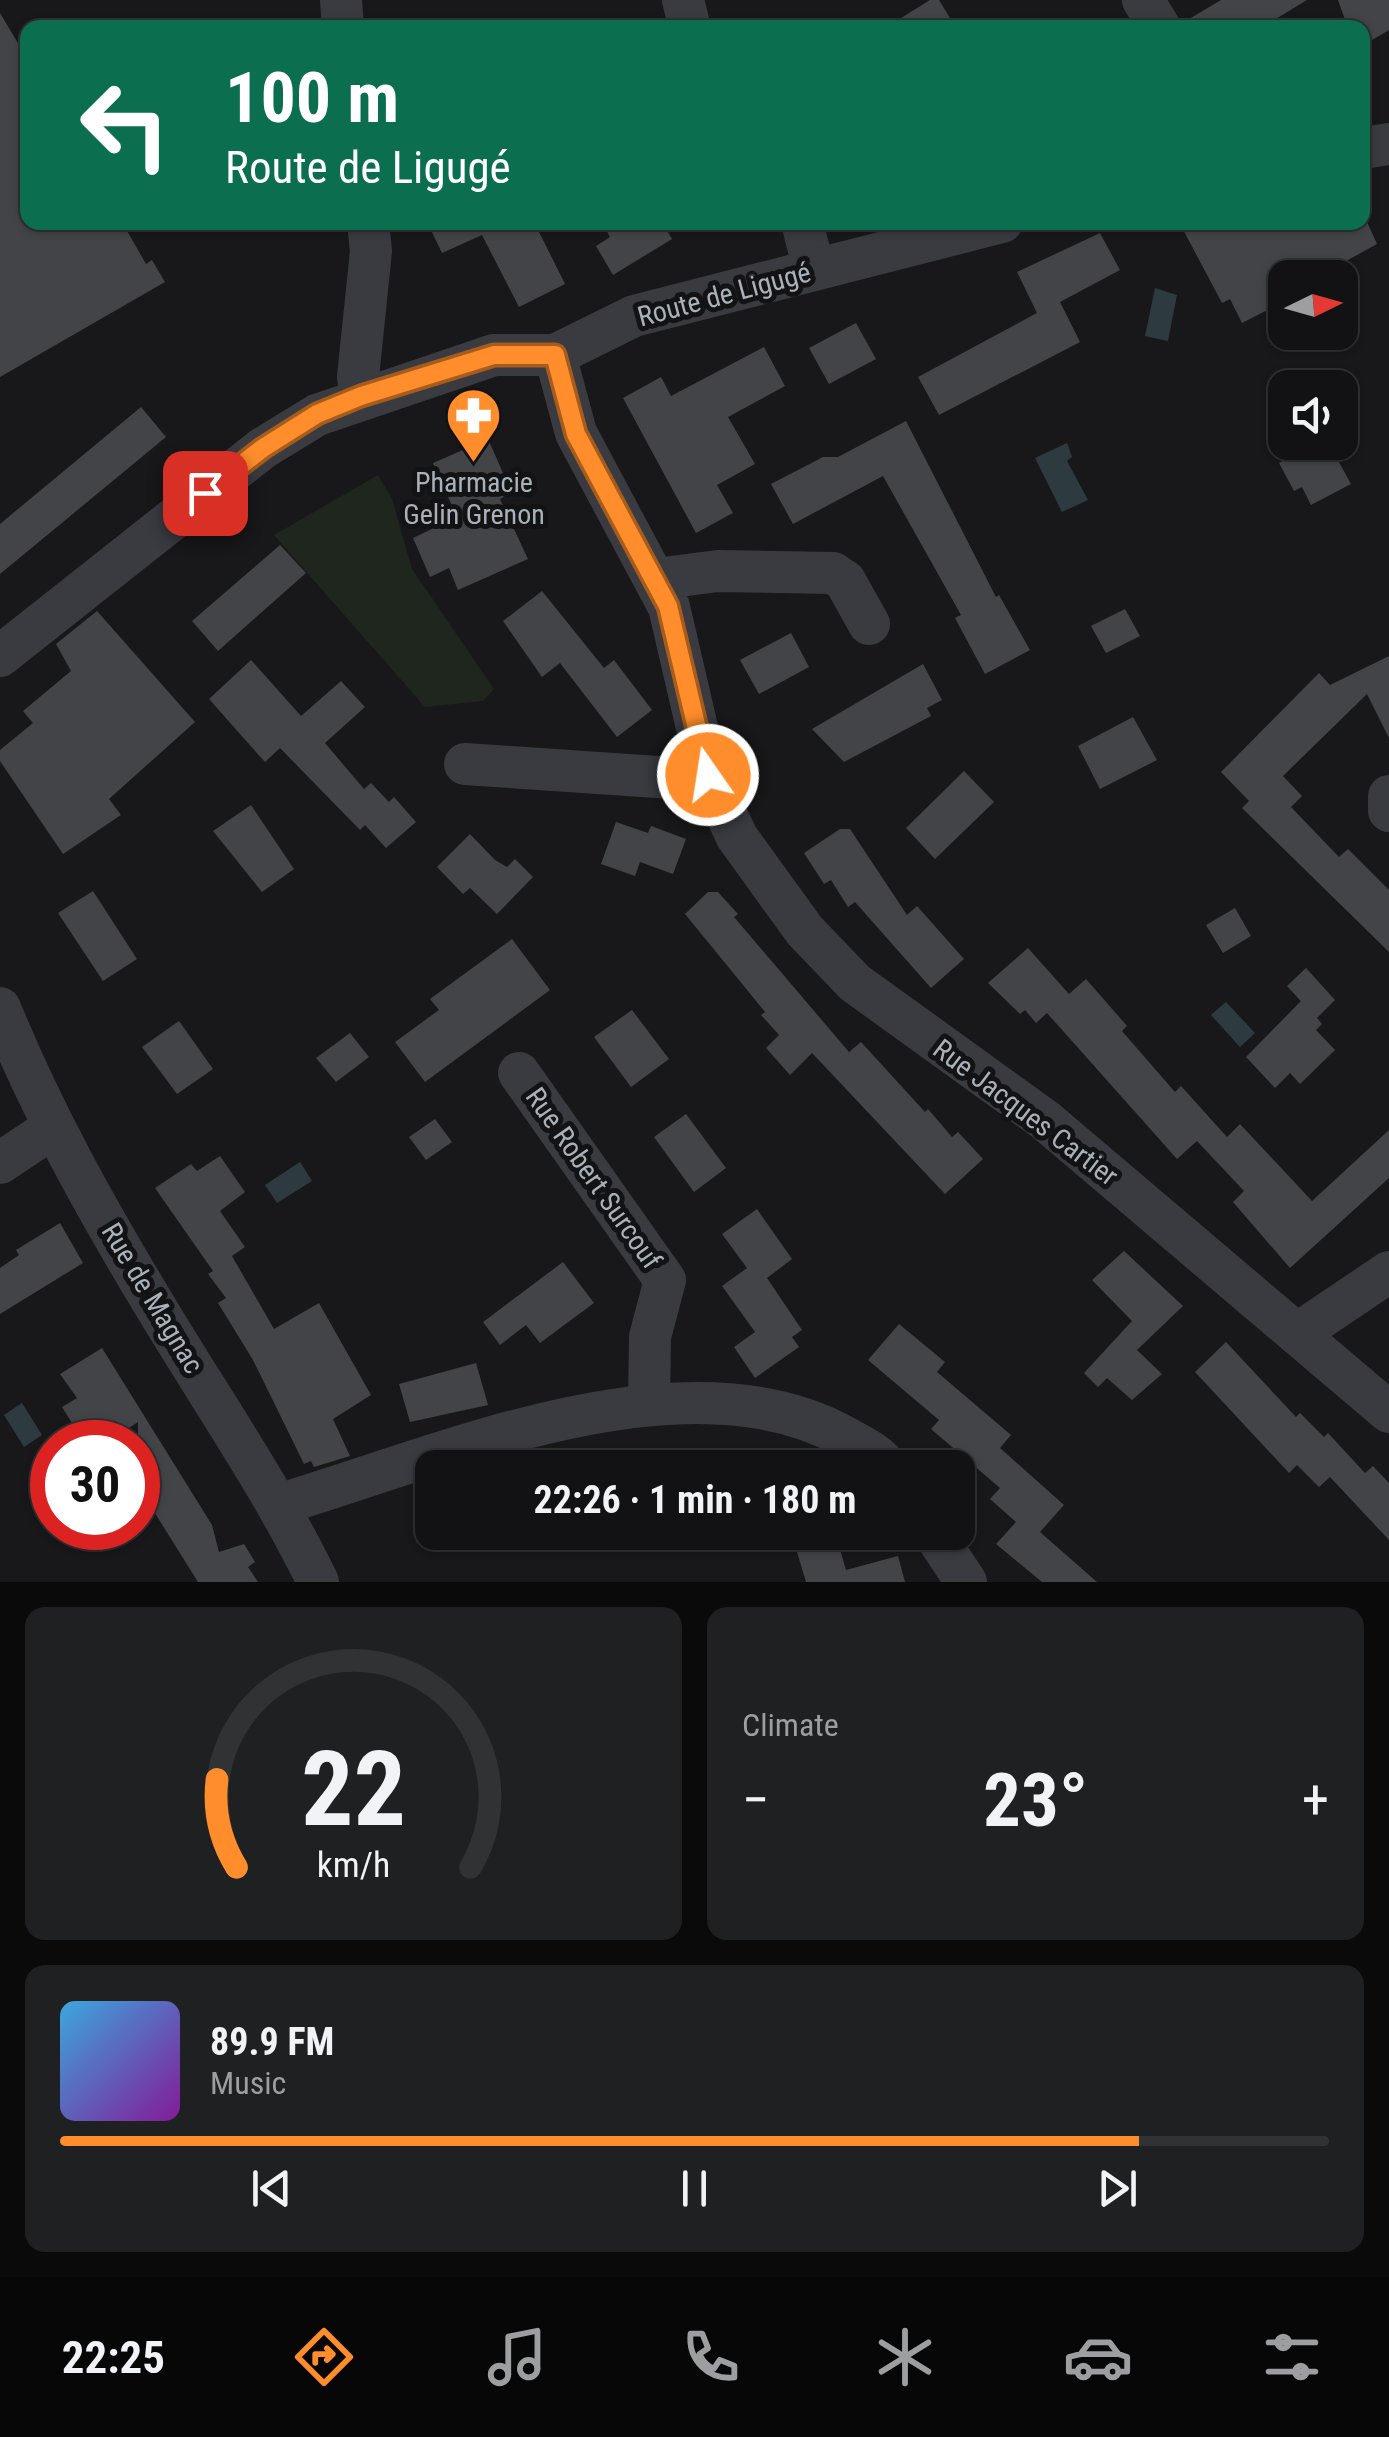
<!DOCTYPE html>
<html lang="en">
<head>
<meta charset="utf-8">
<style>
  body { margin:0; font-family:"Roboto Condensed",sans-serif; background:#1f2022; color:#f1f3f6; height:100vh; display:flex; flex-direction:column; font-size:38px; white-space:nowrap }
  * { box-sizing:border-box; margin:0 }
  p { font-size:32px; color:#9c9ea0 }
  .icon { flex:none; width:55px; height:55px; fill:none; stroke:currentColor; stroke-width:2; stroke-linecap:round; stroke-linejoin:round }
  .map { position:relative; height:1582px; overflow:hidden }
  .sheet { display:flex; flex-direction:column; gap:25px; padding:25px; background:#0a0a0b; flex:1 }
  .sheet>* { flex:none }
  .hud { position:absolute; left:20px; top:20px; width:1350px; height:210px; border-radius:20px; box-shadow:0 2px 8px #0004,0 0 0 2px #313234; background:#0b6e4f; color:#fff; overflow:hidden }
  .needle { width:65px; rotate:85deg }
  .tools { position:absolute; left:1268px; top:260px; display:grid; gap:20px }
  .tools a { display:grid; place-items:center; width:90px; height:90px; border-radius:20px; background:#121214; box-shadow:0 2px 8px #0004,0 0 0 2px #313234; font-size:50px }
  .speed { position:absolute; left:30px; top:1420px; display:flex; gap:20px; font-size:50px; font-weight:700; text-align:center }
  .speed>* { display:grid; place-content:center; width:130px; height:130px; border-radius:50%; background:#121214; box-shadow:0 2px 8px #0004,0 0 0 2px #313234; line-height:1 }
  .speed .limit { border:15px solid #d22; background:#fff; color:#111 }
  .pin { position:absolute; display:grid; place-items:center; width:85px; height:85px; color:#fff; margin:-42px; border-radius:20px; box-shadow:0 5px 15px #0006 }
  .me { position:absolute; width:110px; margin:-55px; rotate:347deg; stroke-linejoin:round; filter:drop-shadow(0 0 8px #0008) }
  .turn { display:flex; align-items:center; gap:35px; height:210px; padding:0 40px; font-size:45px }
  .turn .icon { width:130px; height:130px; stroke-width:2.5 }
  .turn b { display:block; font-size:70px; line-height:85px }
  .big { font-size:75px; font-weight:700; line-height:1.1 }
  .sheet .tile { flex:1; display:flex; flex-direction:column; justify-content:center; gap:15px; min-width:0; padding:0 35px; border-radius:20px; background:#1f2022 }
  .sheet .dial { align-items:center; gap:0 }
  .dial svg { height:260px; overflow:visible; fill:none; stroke:#313234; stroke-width:7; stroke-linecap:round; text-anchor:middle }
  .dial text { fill:#f1f3f6; stroke:none }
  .song { display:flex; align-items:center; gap:30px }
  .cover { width:120px; height:120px; border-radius:15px; background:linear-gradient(135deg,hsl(200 70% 55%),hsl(290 70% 35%)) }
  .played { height:10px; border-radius:5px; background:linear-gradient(90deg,#ff8d2b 85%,#313234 85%) }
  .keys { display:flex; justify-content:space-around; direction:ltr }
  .heat { display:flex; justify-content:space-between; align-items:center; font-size:55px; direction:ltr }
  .sheet .tiles { flex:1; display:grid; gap:25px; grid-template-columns:1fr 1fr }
  .tile:last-child { grid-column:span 2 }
  .trip { position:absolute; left:415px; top:1450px; width:560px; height:100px; border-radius:20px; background:#121214; box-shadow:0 2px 8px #0004,0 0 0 2px #313234; font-weight:700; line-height:100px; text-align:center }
  .dock { display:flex; height:160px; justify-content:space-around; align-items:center; background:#070708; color:#9c9ea0 }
  .dock .icon { width:70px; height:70px }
  .dock .current { color:#ff8d2b }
  .dock b { font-size:45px; color:#f1f3f6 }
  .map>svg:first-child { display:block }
  .green { fill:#1e261d }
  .water { fill:#2d3b40 }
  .building { fill:#424447 }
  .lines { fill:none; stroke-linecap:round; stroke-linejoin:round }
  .minor { stroke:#393b40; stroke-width:42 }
  .route-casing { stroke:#a65c1c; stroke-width:25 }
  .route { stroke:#ff8d2b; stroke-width:18 }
  .labels { text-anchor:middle; stroke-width:10; stroke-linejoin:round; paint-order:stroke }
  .street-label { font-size:28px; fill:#a9b2bb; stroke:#131315 }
  .poi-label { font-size:28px; fill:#a9b2bb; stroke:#131315 }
</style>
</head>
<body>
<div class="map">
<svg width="1389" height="1582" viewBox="0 0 1389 1582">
  <rect width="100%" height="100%" fill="#18181a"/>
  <!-- green -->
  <path class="green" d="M378,475L392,499L412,569L494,689L483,701L425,707L274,535Z"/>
  <!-- water -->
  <g class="water">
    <path d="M1155,288L1177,295L1168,341L1145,336Z"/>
    <path d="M1067,443L1072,457L1067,461L1088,500L1062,512L1035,458Z"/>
    <path d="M1226,1002L1255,1033L1240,1047L1211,1015Z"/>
    <path d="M300,1162L312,1181L277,1203L265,1185Z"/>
    <path d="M22,1403L42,1435L24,1447L4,1415Z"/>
  </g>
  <!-- building -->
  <g class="building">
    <path d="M930,0H939L956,28H885Z"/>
    <path d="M1221,0H1307L1261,28H1185L1184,22Z"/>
    <path d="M1338,0H1389V30L1362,46V28H1348Z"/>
    <path d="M0,13L28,60V222H122L146,264L152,260L165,282L0,377Z"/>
    <path d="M427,222H534L565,284L519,307L482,235L442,253Z"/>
    <path d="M602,222H662L672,239L613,275L596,246L610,237Z"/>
    <path d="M1179,222H1367L1377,244L1330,270L1335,278H1285V301L1242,323L1230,299L1222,303Z"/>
    <path d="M1100,233L1120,270L1060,302L1080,342L939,415L918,377L1037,313L1017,272Z"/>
    <path d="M856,323L876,359L829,384L809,348Z"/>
    <path d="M764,347L785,386L728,417L755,464L717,485L733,513L696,533L623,398L661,377L671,396Z"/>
    <path d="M141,407L166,437L0,574V524Z"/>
    <path d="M906,421L996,597L999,595L1030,650L985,674L955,618L961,615L883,476L793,524L771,484L823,457H838Z"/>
    <path d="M488,439L512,493L500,499L528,559L458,590L449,568L430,577L413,538L457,517L433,463Z"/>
    <path d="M1296,442H1328L1351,484L1311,505L1302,487L1294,491L1279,463L1301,451Z"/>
    <path d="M280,545L306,573L218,651L192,621Z"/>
    <path d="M542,591L604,668L614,660L652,710L617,737L560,663L542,677L503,621Z"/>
    <path d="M1125,609L1140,636L1106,653L1091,626Z"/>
    <path d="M97,611L195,722L109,799L121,815L63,854L0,761V750L33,723L23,711L71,671L56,644Z"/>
    <path d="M791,633L809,667L759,694L740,660Z"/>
    <path d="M1389,656V738L1367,694L1283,776L1302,796L1291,807L1339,857L1348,849L1389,890V952L1242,808L1249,801L1221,772L1319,673L1330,685Z"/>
    <path d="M251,660L301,716L341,681L365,707L325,743L364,789L371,783L389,802L394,797L416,822L386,848L365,825L360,830L280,748L265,762L209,699Z"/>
    <path d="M923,664L942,700L927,708L931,716L844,762L812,729Z"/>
    <path d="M1133,717L1157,760L1100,789L1078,746Z"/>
    <path d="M964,771L994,802L935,859L906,828Z"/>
    <path d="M251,805L294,869L262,892L213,831Z"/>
    <path d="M616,822L648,833L651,826L686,839L673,874L640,862L635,876L601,864Z"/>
    <path d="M840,829H850L907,915L917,906L964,959L931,988L855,902L848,907L831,880L824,884L804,853Z"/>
    <path d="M470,834L495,860L507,867L515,859L533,877L497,914L470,888L463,894L437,867Z"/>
    <path d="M93,891L137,959L103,981L58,913Z"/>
    <path d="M708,892H718L738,914L734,917L849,1052L861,1042L925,1112L928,1109L952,1137L958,1132L983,1159L945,1194L812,1053L790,1075L766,1048L779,1035L761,1015L765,1012L685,914Z"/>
    <path d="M1235,908L1251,936L1223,953L1206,925Z"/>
    <path d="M512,939L550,990L425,1082L395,1042L439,1010L430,999Z"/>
    <path d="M1028,948L1069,994L1086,979L1127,1026L1122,1031L1175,1092L1181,1086L1227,1137L1240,1124L1312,1201L1389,1130V1178L1290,1268L1233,1202L1244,1191L1197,1141L1177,1159L1047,1013L1036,1023L1025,1010L1020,1014L988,983Z"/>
    <path d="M1306,968L1335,1000L1317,1018L1322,1024L1316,1030L1335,1050L1300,1084L1290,1073L1275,1088L1246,1057L1301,1001L1308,1009L1287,986Z"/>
    <path d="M632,1010L669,1059L631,1087L594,1037Z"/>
    <path d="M179,1021L213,1069L177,1094L142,1047Z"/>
    <path d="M350,1033L369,1057L336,1082L316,1058Z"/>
    <path d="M686,1114L726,1168L694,1192L654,1137Z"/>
    <path d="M435,1119L452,1142L426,1160L409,1137Z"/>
    <path d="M220,1156L245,1192L220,1211L245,1247L232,1256L274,1329L319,1303L371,1395L333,1419L350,1456L314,1467L311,1461L304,1464L253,1360L218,1303L226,1298L208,1274L213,1271L155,1188L191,1164L197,1171Z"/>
    <path d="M757,1209L792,1259L767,1278L802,1330L792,1337L799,1347L755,1378L734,1347L755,1332L722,1286L747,1268L722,1234Z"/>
    <path d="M60,1223L83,1263L0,1314V1268L19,1255L16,1250Z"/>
    <path d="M1124,1251L1183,1306L1137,1350L1162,1374L1132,1400L1107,1378L1098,1387L1084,1373L1132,1321L1092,1280Z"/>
    <path d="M563,1262L594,1303L540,1343L526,1325L500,1345L483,1322Z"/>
    <path d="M899,1324L945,1362L937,1372L1011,1435L1000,1448L1064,1505L1040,1532L1097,1582H1042L996,1544L1016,1522L990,1499L1000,1488L931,1429L939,1420L868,1360Z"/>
    <path d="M1226,1342L1296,1417L1300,1413L1324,1437L1328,1433L1365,1473L1373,1466L1389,1483V1540L1330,1477L1319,1487L1297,1465L1289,1473L1195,1372Z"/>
    <path d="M102,1348L212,1525L219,1552L244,1544L255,1562L248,1567L258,1582H198L148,1502L138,1509V1422L113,1439L103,1425L82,1439L62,1407L77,1398L60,1374Z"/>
    <path d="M476,1363L488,1405L410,1422L399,1384Z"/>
    <path d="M791,1532H835L846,1570L898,1556L905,1582H806Z"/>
  </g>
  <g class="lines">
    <!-- minor -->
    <g class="minor">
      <path d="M341,0L343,28"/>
      <path d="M683,0L690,28"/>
      <path d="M1143,0L1160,28"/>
      <path d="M1362,148L1389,144"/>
      <path d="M802,222L814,270"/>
      <path d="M555,355L576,433L669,607L708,775L737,837L805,931L855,983L1045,1120L1389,1412"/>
      <path d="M361,397L358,377L371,251L368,222"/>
      <path d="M656,579L718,571L833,573L845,581L869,624"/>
      <path d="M0,656L263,448L317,415L494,355H555L634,316L1002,222"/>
      <path d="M465,764L672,778L708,775"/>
      <path d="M1389,796V811"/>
      <path d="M0,1008C42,1112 97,1210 155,1306C210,1398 271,1485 318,1582"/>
      <path d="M519,1073L665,1280L650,1337L649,1403"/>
      <path d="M0,1163L54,1127"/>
      <path d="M1297,1334L1389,1272"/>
      <path d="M282,1509L297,1499C453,1451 690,1350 845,1437C861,1446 878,1453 888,1468"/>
      <path d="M933,1532L966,1582"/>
    </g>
  </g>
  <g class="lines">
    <defs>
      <path id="route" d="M205,493L263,448L317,414L361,396L494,355H555L576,434L668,606L708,775"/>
    </defs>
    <!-- route casing -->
    <use href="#route" class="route-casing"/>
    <!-- route -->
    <use href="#route" class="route"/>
  </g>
  <!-- icons -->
  <defs>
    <symbol id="pharmacy-pin" viewBox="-11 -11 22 30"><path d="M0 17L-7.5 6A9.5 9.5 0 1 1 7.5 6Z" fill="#ff8d2b" stroke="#131315"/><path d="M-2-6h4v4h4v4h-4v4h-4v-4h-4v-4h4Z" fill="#fff"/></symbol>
  </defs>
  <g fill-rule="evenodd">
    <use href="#pharmacy-pin" x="442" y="384" width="63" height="86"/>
  </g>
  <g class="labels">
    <!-- street labels -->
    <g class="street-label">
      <text transform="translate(724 294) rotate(-15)" y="10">Route de Ligugé</text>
      <text transform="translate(1026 1112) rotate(37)" y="10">Rue Jacques Cartier</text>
      <text transform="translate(594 1178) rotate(55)" y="10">Rue Robert Surcouf</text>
      <text transform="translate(153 1298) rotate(59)" y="10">Rue de Magnac</text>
    </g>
    <!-- poi labels -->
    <g class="poi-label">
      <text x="474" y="492">Pharmacie<tspan x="474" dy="32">Gelin Grenon</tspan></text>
    </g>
  </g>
</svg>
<div class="tools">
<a><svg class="needle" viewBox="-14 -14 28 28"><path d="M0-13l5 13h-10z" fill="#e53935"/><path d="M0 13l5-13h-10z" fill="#9c9ea0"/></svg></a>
<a><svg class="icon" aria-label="sound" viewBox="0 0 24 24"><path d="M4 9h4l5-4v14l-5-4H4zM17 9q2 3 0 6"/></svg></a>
</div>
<div class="speed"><div class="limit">30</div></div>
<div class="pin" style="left:205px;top:493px;background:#d93025"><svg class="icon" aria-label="arrive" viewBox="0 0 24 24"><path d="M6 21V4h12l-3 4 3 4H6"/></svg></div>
<svg class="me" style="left:708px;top:775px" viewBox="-20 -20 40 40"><circle r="17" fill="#ff8d2b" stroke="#fff" stroke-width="3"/><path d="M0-11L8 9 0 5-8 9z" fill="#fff"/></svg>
<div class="trip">22:26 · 1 min · 180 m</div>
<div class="hud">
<div class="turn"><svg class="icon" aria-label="left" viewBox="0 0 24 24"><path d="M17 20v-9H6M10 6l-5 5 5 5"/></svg><div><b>100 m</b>Route de Ligugé</div></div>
</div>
</div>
<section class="sheet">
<div class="tiles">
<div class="tile dial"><svg viewBox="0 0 100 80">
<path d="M14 69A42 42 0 1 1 86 69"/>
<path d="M14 69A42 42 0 0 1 8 42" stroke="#ff8d2b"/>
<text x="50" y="56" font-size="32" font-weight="700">22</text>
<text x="50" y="72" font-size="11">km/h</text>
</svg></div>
<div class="tile"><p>Climate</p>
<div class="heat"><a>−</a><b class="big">23°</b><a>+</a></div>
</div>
<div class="tile">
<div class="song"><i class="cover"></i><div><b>89.9 FM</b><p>Music</p></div></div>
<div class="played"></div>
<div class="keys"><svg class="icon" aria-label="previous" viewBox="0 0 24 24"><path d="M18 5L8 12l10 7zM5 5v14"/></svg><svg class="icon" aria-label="pause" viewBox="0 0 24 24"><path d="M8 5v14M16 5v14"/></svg><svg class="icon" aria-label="next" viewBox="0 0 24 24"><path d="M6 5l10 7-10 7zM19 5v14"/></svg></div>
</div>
</div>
</section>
<nav class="dock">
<b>22:25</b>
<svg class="icon current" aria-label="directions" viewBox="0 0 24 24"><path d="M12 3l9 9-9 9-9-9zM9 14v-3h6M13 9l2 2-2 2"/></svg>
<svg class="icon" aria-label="music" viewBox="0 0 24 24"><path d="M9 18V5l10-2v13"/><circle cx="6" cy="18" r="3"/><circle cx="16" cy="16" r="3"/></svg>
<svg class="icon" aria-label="phone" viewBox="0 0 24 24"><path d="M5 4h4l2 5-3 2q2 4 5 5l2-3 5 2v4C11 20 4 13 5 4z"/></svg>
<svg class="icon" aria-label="climate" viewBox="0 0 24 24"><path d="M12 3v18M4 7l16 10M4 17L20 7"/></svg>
<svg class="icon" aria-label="car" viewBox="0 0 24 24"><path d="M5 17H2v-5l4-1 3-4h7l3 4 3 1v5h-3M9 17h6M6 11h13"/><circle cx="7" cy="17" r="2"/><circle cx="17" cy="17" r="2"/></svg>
<svg class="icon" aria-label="filters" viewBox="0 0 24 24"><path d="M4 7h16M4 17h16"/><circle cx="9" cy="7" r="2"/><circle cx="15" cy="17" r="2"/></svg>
</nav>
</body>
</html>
